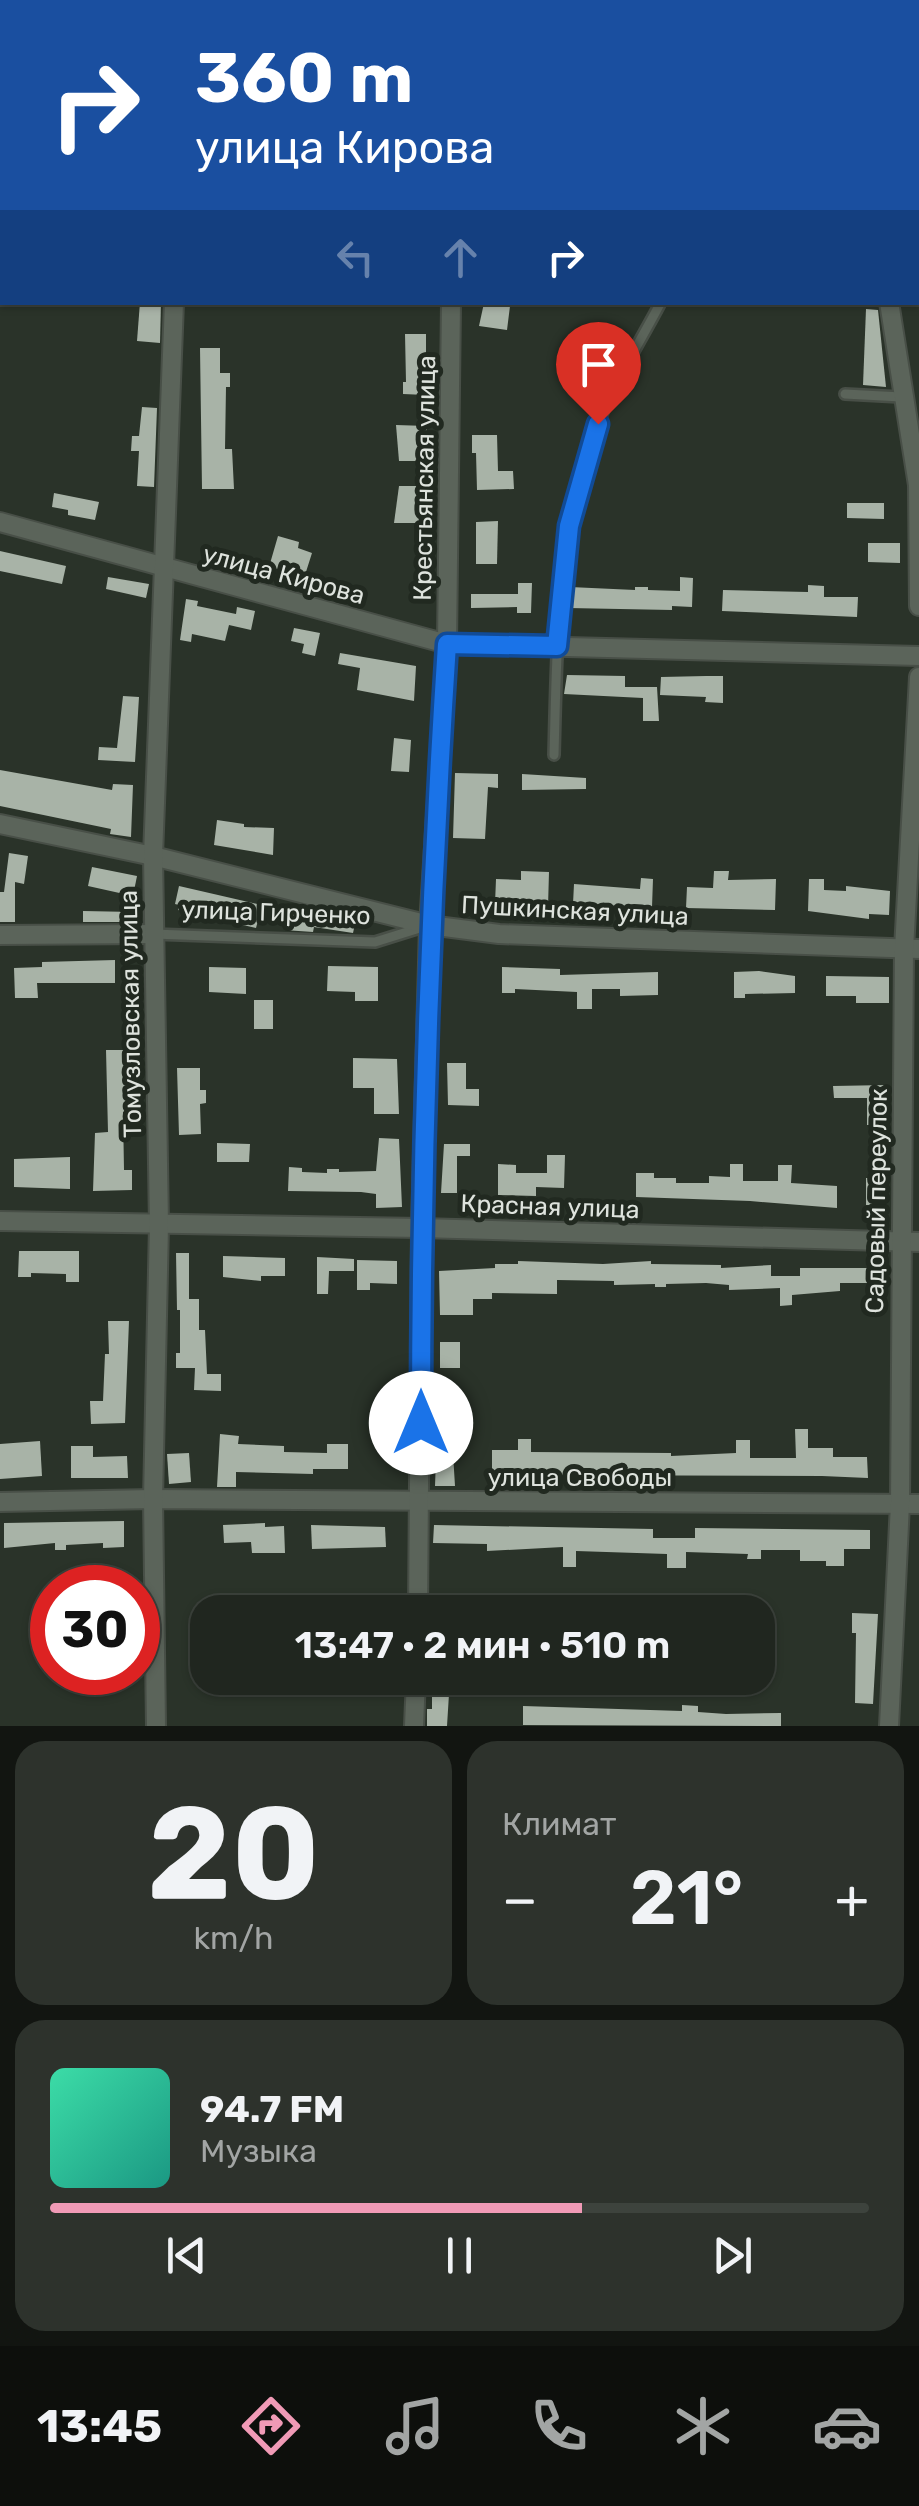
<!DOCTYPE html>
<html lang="ru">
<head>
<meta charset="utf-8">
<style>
  body { margin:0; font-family:Rubik,sans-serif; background:#2d322c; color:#f1f3f6; height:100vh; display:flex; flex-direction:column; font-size:38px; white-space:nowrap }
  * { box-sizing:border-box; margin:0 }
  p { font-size:32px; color:#a2a5a4 }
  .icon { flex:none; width:55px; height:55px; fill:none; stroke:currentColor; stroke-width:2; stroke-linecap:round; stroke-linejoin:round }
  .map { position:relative; height:1726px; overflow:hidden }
  .details { display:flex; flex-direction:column; gap:15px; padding:15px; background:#121511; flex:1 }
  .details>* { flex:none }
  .guide { position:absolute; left:0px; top:0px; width:920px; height:305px; box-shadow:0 2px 8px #0004,0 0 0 2px #3d433d; background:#1a4fa0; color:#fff; overflow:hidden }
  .speed { position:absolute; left:30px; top:1565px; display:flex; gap:20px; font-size:50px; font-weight:700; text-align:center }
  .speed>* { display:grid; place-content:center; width:130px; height:130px; border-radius:50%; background:#20261f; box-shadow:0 2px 8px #0004,0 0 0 2px #3d433d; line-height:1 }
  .speed .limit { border:15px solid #d22; background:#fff; color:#111 }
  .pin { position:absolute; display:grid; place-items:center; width:85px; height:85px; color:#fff; margin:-102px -42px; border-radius:50% 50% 50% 0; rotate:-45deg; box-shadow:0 0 10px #0007 }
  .pin .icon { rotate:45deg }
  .me { position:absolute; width:110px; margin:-55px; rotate:0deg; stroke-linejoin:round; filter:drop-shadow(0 0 8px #0008) }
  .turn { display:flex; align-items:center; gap:35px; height:210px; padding:0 30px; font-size:45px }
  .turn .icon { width:130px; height:130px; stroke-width:2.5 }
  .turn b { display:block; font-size:70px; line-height:85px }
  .lanes { display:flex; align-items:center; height:95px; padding:0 30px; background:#0003; justify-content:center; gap:50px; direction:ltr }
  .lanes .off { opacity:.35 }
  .big { font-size:75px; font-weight:600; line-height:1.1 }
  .details .card { flex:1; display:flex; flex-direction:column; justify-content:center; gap:15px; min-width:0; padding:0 35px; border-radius:30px; background:#2d322c }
  .details .dial { align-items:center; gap:0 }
  .dial b { font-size:130px; line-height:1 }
  .song { display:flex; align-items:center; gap:30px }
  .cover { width:120px; height:120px; border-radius:15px; background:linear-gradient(135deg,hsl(160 70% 55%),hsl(170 70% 35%)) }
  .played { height:10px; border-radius:5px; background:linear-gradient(90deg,#f09ab6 65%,#3d433d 65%) }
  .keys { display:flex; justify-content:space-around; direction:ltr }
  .heat { display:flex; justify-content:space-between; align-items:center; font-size:55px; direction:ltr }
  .details .tiles { flex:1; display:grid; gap:15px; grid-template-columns:1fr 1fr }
  .card:last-child { grid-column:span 2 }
  .trip { position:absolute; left:190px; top:1595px; width:585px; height:100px; border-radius:30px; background:#20261f; box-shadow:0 2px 8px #0004,0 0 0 2px #3d433d; font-weight:600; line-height:100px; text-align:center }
  .tab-bar { display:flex; height:160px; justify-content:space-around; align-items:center; background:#0d0f0c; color:#a2a5a4 }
  .tab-bar .icon { width:70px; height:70px }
  .tab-bar .current { color:#f09ab6 }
  .tab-bar b { font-size:45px; color:#f1f3f6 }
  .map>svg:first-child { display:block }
  .building { fill:#a8b3a7 }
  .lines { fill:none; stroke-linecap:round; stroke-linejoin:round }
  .lane-casing { stroke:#484f47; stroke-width:14 }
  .street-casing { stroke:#484f47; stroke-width:22 }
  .lane { stroke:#5b645a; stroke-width:9 }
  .street { stroke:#5b645a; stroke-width:18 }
  .route-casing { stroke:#114b97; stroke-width:25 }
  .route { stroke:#1a73e8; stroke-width:18 }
  .labels { text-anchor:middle; stroke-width:10; stroke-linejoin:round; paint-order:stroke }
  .street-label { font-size:25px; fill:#dee3dd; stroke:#212920 }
</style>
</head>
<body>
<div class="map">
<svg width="919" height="1726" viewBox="0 0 919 1726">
  <rect width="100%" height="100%" fill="#2a3329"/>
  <!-- building -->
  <g class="building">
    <path d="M140,302H161L160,343L137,341Z"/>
    <path d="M484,303L510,306L507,330L479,326Z"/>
    <path d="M866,309L878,310L886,387L863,385Z"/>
    <path d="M405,334H426V395L403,394V382H406Z"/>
    <path d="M200,348H220V373H230V387H226L225,449H232L234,489H202Z"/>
    <path d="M142,407L157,408L154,487L137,486L139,451H131L132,436H139Z"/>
    <path d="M396,425L427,426V461H399Z"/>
    <path d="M472,435H497L498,471H513L514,489L477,490L476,453H472Z"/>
    <path d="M399,486H425L423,523H394Z"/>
    <path d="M54,493L99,502L95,520L68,515V510L52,507Z"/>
    <path d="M847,503H884V519L847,518Z"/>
    <path d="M498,521L497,564H476V522Z"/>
    <path d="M278,536L299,542L298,548L312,553L305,575L269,567Z"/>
    <path d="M868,543H900V563L868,562Z"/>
    <path d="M0,551L66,566L62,584L0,571Z"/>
    <path d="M108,577L149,584L146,598L106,589Z"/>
    <path d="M680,577L693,578L692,607L672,606V610L568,608L570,587L635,590V587H648V590L680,591Z"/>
    <path d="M518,583H532L531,613H517V607L471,608V594H518Z"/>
    <path d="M808,585L824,586V597H858L857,617L722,611L723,590L808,592Z"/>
    <path d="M186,599L198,601L197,606L236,614L237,607L255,611L251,630L229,625L225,641L192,634L191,642L180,640Z"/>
    <path d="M294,628L320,633L315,656L302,653L304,644L291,641Z"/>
    <path d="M340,653L416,666L414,701L357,690L360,668L338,664Z"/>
    <path d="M567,675L625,676V687H657L659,721H643V698L564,694Z"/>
    <path d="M706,676H723V703L705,702L706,697L660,695L661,677Z"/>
    <path d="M123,696L139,697L135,762L98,760L99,747L117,748Z"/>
    <path d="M394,738L411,740L409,772L391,771Z"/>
    <path d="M0,770L112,790L113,784L133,785L131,837L110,834L111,829L0,806Z"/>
    <path d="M455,773L498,774V788L488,787L485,839L453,838Z"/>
    <path d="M522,774L586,778V789L522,790Z"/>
    <path d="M217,820L244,824V827L274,828L273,855L214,845Z"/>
    <path d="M9,853L28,856L24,884L15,882V922H0V892H4Z"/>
    <path d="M92,867L137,876L133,896L88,886Z"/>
    <path d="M521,871L549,872L548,907L495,904L496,879L521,880Z"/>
    <path d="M714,871H729L728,880L776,879L775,910L686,908L687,887L713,888Z"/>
    <path d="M641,878L653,879L652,907L573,904L574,884L640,889Z"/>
    <path d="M809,879H824V890L846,891V886L890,891L889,915L869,914V919L808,911Z"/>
    <path d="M179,886L262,905L256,928L178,910L179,905L175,904Z"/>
    <path d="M83,911L134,912L133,922H83Z"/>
    <path d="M288,911L355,924L353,933L314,927L313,932L284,930Z"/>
    <path d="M115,960V983H37L38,998H15L14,968L42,967V962Z"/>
    <path d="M328,966L378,967V1001H355V992L327,991Z"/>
    <path d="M209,967L246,968V994L209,992Z"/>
    <path d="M502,967L560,969V975L658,972V995L620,996V989H592V1009H577V992L515,989V993H502Z"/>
    <path d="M759,971L795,976V993L745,994V998H734V972Z"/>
    <path d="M826,976L889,977V1003H856V996H826Z"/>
    <rect x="254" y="1000" width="19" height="29"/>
    <path d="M106,1050H130L129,1112H123L124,1170H132V1190L93,1191L95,1133L108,1132Z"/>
    <path d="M353,1058L397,1059L399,1114H374V1088H353Z"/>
    <path d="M447,1063H466V1089H479V1106L448,1105Z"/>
    <path d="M177,1068H200V1090H206V1103L200,1104L201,1134L179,1135Z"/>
    <path d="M887,1085L884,1125H867V1098H834L833,1086Z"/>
    <path d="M379,1138L399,1139L402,1207L376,1208V1194L361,1192L288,1191L289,1167L302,1168V1172L327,1173V1169H339V1172L376,1171Z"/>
    <path d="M217,1143L250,1144L249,1162H217Z"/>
    <path d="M444,1144H470V1156H457V1193H441Z"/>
    <path d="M547,1155H565L564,1188L536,1187V1196L498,1195V1164L516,1165V1173H547Z"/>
    <path d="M70,1157V1189L14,1187V1159Z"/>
    <path d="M730,1164H743V1181H778V1165H792L791,1183L837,1186V1208L750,1201L636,1197V1173H654V1178H676V1183H709V1176L730,1177Z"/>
    <rect x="866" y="1178" width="19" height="27"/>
    <path d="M19,1251H79V1282H66V1274L31,1273V1277H18Z"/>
    <path d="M176,1253H189V1299H199V1330H205L207,1374H221V1391L194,1390L195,1368H176V1353H180V1310H177Z"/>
    <path d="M223,1256L285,1258V1276H261V1281L223,1277Z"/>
    <path d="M317,1257L354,1259V1271H329L328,1294H317Z"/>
    <path d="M357,1260L397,1261V1284L370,1283V1290H357Z"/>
    <path d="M518,1261L603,1264L651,1261V1264L721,1265V1268L771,1265V1276H800V1268H877L876,1283H840V1291L792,1295V1305L780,1306V1288L729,1290V1285L706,1283L666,1284V1287H655V1284L614,1285V1281L557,1280V1294L492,1293V1299H473V1315H440L439,1271L495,1268V1264H518Z"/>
    <path d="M108,1321H129L125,1423L91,1424L90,1401H103L105,1354H109Z"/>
    <rect x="440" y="1342" width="20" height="26"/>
    <path d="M438,1403H467V1421H451L455,1486H435Z"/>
    <path d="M795,1429H808V1448H833V1457H867L868,1478L822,1476L492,1475V1450H518V1439H531V1452L671,1453V1456L736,1453V1440H750V1458H796Z"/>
    <path d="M220,1434L239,1436L238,1444L284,1446V1452L327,1453V1444H348V1469H313V1474L236,1472V1487H217Z"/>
    <path d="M40,1441L42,1476L0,1479V1444Z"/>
    <path d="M71,1446H93V1457L127,1456L128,1478H71Z"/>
    <path d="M189,1453L191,1482L169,1484L167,1454Z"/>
    <path d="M124,1521V1547L103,1548V1543L66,1545V1550H55V1543L4,1548V1523Z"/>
    <path d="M265,1523V1527L284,1526L285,1553H252L251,1542L224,1543L223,1525Z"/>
    <path d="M311,1525L385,1527L386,1547L312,1549Z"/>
    <path d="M434,1525L653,1529V1538H695V1528L870,1530V1549H844V1566H826V1561H800V1550H761V1559H747L748,1554L686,1552V1568H667V1554L576,1551V1567H563V1547L487,1551V1544L433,1543Z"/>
    <path d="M852,1613L878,1614L873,1704L855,1703L856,1633H852Z"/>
    <path d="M432,1678H450L447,1726H427V1709H432Z"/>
    <path d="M682,1705L698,1706V1712L726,1714L781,1713V1726L523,1725V1706L682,1711Z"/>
  </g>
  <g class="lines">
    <defs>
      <g id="lane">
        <path d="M748,0V2"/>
        <path d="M845,394L901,397"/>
        <path d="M554,755C557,644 557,529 598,424C614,383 640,342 661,302"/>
        <path d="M153,934L375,942L423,927"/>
      </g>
      <g id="street">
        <path d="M781,0V2"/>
        <path d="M188,2V0"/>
        <path d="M455,2V0"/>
        <path d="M918,209L919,211"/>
        <path d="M889,302L918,485L919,606"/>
        <path d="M0,522L447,644L919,656"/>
        <path d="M0,824L153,856L429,925L499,934L919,949"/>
        <path d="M0,935L153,934"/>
        <path d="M0,1221L421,1228L919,1242"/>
        <path d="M0,1502L153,1499L919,1504"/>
        <path d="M418,1612L421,1228L429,925L447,644L451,302"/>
        <path d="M156,1726L153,1499L159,1225L153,856L174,302"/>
        <path d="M414,1726L416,1678"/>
        <path d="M889,1726L900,1504L904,949L919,677"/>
      </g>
    </defs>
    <!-- lane casing -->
    <use href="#lane" class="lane-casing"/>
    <!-- street casing -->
    <use href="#street" class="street-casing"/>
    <!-- lane -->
    <use href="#lane" class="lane"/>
    <!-- street -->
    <use href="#street" class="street"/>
  </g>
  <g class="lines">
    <defs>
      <path id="route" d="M421,1423C421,1163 430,904 447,644L557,646L569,526L598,424"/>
    </defs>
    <!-- route casing -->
    <use href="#route" class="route-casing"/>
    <!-- route -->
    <use href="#route" class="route"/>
  </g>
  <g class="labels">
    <!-- street labels -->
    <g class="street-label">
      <text transform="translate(424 478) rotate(-89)" y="9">Крестьянская улица</text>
      <text transform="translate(284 574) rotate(15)" y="9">улица Кирова</text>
      <text transform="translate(575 910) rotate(3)" y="9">Пушкинская улица</text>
      <text transform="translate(276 912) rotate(2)" y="9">улица Гирченко</text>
      <text transform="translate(130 1014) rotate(-91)" y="9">Томузловская улица</text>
      <text transform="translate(876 1201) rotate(-89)" y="9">Садовый переулок</text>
      <text transform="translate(550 1206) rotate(2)" y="9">Красная улица</text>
      <text x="580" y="1486">улица Свободы</text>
    </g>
  </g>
</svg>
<div class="speed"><div class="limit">30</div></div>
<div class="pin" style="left:598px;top:424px;background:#d93025"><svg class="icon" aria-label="arrive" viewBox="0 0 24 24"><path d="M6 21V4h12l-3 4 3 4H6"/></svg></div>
<svg class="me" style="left:421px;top:1423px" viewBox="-20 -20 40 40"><circle r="19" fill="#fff"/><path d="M0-13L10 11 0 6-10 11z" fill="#1a73e8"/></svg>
<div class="trip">13:47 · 2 мин · 510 m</div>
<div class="guide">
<div class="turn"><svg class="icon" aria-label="right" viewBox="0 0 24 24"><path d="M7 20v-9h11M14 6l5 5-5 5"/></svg><div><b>360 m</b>улица Кирова</div></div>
<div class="lanes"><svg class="icon off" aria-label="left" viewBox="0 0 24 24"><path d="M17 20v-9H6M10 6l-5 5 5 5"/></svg><svg class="icon off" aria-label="ahead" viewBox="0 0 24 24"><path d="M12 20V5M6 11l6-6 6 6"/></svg><svg class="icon" aria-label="right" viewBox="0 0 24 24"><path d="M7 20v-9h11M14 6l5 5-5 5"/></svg></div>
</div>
</div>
<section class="details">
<div class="tiles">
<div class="card dial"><b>20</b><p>km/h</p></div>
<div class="card"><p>Климат</p>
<div class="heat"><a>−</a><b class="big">21°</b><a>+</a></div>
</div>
<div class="card">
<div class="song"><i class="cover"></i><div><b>94.7 FM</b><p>Музыка</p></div></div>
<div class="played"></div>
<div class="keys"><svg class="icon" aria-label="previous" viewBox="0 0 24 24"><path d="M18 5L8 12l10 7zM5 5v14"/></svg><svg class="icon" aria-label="pause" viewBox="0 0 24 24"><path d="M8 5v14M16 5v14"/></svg><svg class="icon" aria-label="next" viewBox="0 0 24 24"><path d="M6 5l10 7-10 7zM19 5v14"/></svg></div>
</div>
</div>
</section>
<nav class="tab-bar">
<b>13:45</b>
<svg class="icon current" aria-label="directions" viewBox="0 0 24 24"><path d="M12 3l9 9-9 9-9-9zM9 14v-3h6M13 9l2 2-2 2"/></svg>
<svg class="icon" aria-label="music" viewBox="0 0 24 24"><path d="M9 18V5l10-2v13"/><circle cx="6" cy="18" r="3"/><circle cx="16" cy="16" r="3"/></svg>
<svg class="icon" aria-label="phone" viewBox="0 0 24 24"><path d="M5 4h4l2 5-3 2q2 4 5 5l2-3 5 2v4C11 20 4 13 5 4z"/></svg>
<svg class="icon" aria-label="climate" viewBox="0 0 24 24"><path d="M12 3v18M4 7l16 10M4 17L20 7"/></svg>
<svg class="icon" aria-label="car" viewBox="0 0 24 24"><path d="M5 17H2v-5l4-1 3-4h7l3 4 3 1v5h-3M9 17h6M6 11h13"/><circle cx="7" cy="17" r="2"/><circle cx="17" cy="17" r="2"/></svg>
</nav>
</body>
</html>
